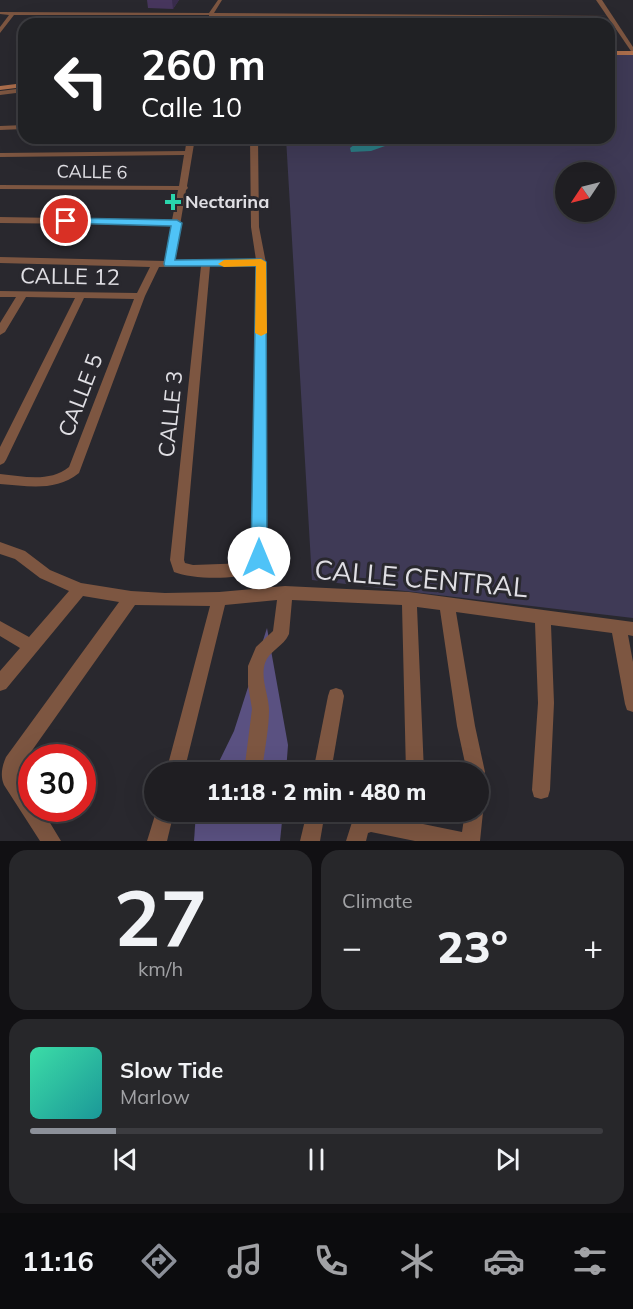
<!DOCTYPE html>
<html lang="en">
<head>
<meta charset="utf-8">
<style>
  body { margin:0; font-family:Mulish,sans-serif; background:#27272a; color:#f1f3f6; height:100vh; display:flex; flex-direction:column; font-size:22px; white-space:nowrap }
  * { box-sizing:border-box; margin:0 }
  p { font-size:20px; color:#a1a2a5 }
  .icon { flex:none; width:33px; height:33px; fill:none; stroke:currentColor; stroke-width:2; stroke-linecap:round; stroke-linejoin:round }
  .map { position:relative; height:841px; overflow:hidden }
  .panel { display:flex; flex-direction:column; gap:9px; padding:9px; background:#111013; flex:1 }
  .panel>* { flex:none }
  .guide { position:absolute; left:18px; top:18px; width:597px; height:126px; border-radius:18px; box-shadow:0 6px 24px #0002,0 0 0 2px #3c3c40; background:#202124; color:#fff; overflow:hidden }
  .needle { width:39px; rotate:235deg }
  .tools { position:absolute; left:555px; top:162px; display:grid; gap:12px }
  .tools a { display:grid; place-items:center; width:60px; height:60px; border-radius:50%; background:#1f1e22; box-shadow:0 6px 24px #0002,0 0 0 2px #3c3c40; font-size:30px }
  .speed { position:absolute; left:18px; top:744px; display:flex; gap:12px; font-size:30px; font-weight:700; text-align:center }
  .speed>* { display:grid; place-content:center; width:78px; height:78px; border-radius:50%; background:#1f1e22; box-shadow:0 6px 24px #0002,0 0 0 2px #3c3c40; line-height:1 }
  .speed .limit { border:9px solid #d22; background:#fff; color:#111 }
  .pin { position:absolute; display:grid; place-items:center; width:51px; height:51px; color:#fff; margin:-26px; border:3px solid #fff; border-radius:50%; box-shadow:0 2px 6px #0007 }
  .me { position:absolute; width:66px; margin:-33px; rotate:0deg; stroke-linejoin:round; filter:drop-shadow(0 0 4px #0008) }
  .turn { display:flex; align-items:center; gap:21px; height:126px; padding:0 24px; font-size:27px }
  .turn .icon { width:78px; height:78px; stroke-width:2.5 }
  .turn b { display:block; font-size:42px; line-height:51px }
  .big { font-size:45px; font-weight:800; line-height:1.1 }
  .panel .card { flex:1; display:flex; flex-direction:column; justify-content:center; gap:9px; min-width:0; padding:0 21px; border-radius:18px; background:#27272a }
  .panel .dial { align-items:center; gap:0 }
  .dial b { font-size:78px; line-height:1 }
  .song { display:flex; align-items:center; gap:18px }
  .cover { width:72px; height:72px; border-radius:9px; background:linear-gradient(135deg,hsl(160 70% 55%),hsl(180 70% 35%)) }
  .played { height:6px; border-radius:3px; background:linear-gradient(90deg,#8c9099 15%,#3c3c40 15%) }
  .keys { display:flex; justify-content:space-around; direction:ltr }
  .heat { display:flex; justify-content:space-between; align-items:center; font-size:33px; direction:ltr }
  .panel .tiles { flex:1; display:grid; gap:9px; grid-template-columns:1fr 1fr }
  .card:last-child { grid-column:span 2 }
  .trip { position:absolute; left:144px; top:762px; width:345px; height:60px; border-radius:30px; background:#1f1e22; box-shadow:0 6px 24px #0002,0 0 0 2px #3c3c40; font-weight:800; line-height:60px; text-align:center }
  .menu { display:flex; height:96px; justify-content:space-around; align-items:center; background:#0c0c0e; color:#a1a2a5 }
  .menu .icon { width:42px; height:42px }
  .menu .selected { color:#8c9099 }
  .menu b { font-size:27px; color:#f1f3f6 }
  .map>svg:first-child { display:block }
  .green { fill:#3f3a56; fill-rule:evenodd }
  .forest { fill:#5a5181 }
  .water { fill:#2b7b83 }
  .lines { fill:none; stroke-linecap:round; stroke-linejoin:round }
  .minor { fill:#7d5641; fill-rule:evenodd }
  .tertiary { fill:#7d5641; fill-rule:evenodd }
  .secondary { fill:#ac6e4c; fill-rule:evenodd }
  .wall { fill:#47365d }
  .shaded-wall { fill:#392c4c }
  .route { fill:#4fc3f7; stroke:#337fa1; stroke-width:1.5 }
  .slow { fill:#f59e0b }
  .poi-dot { fill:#2ad5ac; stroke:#29282e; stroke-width:2 }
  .labels { text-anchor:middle; stroke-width:6; stroke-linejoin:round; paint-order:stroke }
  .far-street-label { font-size:18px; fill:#e0dfe4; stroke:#29282e }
  .far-poi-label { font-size:18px; font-weight:bold; fill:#e0dfe4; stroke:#29282e; text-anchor:start }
  .street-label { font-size:22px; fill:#e0dfe4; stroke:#29282e }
  .near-street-label { font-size:27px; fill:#e0dfe4; stroke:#29282e }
</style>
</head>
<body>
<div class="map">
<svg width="633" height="841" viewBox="0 0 633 841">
  <rect width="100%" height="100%" fill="#29282e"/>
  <!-- green -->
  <path class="green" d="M609,54H633V618L312,580L286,138H609ZM566,172H604V212H566Z"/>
  <!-- forest -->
  <g class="forest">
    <path d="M267,628L288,745L286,772H214L234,731Z"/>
    <path d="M196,812H283L280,841H194Z"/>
  </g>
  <!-- water -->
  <path class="water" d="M359,138H389L385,146L371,151L351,152L350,148L360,140Z"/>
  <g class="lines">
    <!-- minor -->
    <g class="minor">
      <path d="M218,0H222L214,13L613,16H214L215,24H209V15H14L0,33V27L9,15L0,14V12L209,13Z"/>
      <path d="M24,88V92L0,95V91Z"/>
      <path d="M24,112L23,122L18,123L21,114Z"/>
      <path d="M24,125V129L0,130V126Z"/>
      <path d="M187,138H195L187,186L188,188L186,190L174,261L256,260L251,227L250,138H258L259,227L266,263V558L261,570C242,580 194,580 174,572L170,560L201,266L159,267L145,296L79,473C55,492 28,486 0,484V474C23,476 49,483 69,467L134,299L84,298L6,460L4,463L0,465V447L75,298L26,297L5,332L0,335V323L16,297H0V291L137,293L150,267L0,263V257L165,261L171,225L0,223V217L172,220L178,190L0,189V185L179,186L184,155L0,157V153L185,151ZM210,266H256L252,558L248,563L193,565L185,563L184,560Z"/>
      <path d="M0,542L25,551L50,570L81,583L131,591L165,593L219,592L285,586L409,592L633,622V636L628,635L633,662V712L627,710L625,704L612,633L551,625L554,703L550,790L548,797L541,799L534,797L532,790L538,703L535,623L456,612L475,726L485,772L483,776L487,783L485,792L478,794V772H467L457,726L440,610L417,607L424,772H406L402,605L292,600L289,634C284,646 269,651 265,663C260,679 269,695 269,710C269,730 264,752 262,772H244L252,709L248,685V666L256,647L273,631L277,600L225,605L184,772H166L210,606L135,605L21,766L19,777L32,795V808H41L61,841H40L4,785C0,776 2,766 6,757L119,602L83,596L6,689L0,691V671L20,648L0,636V621L29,637L69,591L40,578L15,559L0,554Z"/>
      <path d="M336,688L342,690L344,696L331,772H313L328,696L330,690Z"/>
      <path d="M478,804L483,812L480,841H415L371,832L368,833L366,841H346L353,819L371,812L405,820L406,812H424L423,824L462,832L465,812H478Z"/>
      <path d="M156,812H174L167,841H147Z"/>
      <path d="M307,812H325L320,841H300Z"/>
    </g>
    <!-- tertiary -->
    <path class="tertiary" d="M596,0H602L633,47V54Z"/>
    <!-- secondary -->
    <g class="secondary">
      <rect x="609" y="51" width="24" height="4"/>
      <path d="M24,83V87L0,90V86Z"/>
    </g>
  </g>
  <!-- wall -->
  <path class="wall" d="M147,0H179L173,9L148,8Z"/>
  <!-- shaded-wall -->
  <path class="shaded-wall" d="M172,0H179L173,9Z"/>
  <!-- route -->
  <path class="route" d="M66,218L177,220L182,223L175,260L261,259L266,262L267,558L265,563L259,565L253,563L251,558L256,266H165L164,264L171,226L63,223V219Z"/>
  <!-- slow -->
  <path class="slow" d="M261,259L266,262L267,333L261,336L255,333L256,266L224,267L218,264L224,260Z"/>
  <!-- markers -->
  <path class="poi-dot" d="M170 193h6v6h6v6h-6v6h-6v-6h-6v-6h6z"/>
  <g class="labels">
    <!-- far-street labels -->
    <g class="far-street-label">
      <text transform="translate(92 172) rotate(1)" y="6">CALLE 6</text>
    </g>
    <!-- far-poi labels -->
    <g class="far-poi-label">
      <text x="185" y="208">Nectarina</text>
    </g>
    <!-- street labels -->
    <g class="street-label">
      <text transform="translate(70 276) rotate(1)" y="8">CALLE 12</text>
      <text transform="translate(80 395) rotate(-69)" y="8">CALLE 5</text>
      <text transform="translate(170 414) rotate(-84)" y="8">CALLE 3</text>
    </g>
    <!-- near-street labels -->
    <g class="near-street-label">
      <text transform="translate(421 579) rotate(5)" y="9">CALLE CENTRAL</text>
    </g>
  </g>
</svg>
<div class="tools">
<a><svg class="needle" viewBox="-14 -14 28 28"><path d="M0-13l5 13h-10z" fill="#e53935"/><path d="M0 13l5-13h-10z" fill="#a1a2a5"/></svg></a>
</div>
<div class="speed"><div class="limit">30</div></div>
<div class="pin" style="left:66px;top:221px;background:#d93025"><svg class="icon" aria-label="arrive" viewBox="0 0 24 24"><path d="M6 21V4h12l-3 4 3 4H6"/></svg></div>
<svg class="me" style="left:259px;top:558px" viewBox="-20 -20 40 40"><circle r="19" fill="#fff"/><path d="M0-13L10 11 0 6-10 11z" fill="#4fc3f7"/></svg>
<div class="trip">11:18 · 2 min · 480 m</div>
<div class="guide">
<div class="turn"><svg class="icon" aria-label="left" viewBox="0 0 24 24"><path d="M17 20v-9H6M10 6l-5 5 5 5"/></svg><div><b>260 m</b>Calle 10</div></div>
</div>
</div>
<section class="panel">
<div class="tiles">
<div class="card dial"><b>27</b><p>km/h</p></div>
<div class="card"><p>Climate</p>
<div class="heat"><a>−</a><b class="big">23°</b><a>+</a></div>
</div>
<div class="card">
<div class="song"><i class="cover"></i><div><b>Slow Tide</b><p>Marlow</p></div></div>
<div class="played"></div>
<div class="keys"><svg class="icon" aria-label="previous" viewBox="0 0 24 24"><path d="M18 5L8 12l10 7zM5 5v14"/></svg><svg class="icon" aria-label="pause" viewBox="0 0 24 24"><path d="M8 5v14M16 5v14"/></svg><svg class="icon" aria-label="next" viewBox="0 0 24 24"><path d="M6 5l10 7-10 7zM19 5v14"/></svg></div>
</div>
</div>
</section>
<nav class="menu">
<b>11:16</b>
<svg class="icon selected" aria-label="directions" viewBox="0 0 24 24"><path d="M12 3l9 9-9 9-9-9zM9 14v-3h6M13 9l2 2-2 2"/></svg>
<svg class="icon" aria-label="music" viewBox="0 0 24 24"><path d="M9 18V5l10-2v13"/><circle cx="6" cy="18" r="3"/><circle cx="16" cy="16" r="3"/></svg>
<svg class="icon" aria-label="phone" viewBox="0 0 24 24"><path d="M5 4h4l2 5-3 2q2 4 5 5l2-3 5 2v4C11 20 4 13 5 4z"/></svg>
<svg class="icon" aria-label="climate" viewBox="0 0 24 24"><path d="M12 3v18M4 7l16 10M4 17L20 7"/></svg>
<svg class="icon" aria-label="car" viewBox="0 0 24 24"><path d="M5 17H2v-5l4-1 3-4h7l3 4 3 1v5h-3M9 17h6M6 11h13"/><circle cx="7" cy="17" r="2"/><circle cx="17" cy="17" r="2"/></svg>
<svg class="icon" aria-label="filters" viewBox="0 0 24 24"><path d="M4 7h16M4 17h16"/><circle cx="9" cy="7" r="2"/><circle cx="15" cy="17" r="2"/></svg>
</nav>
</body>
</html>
